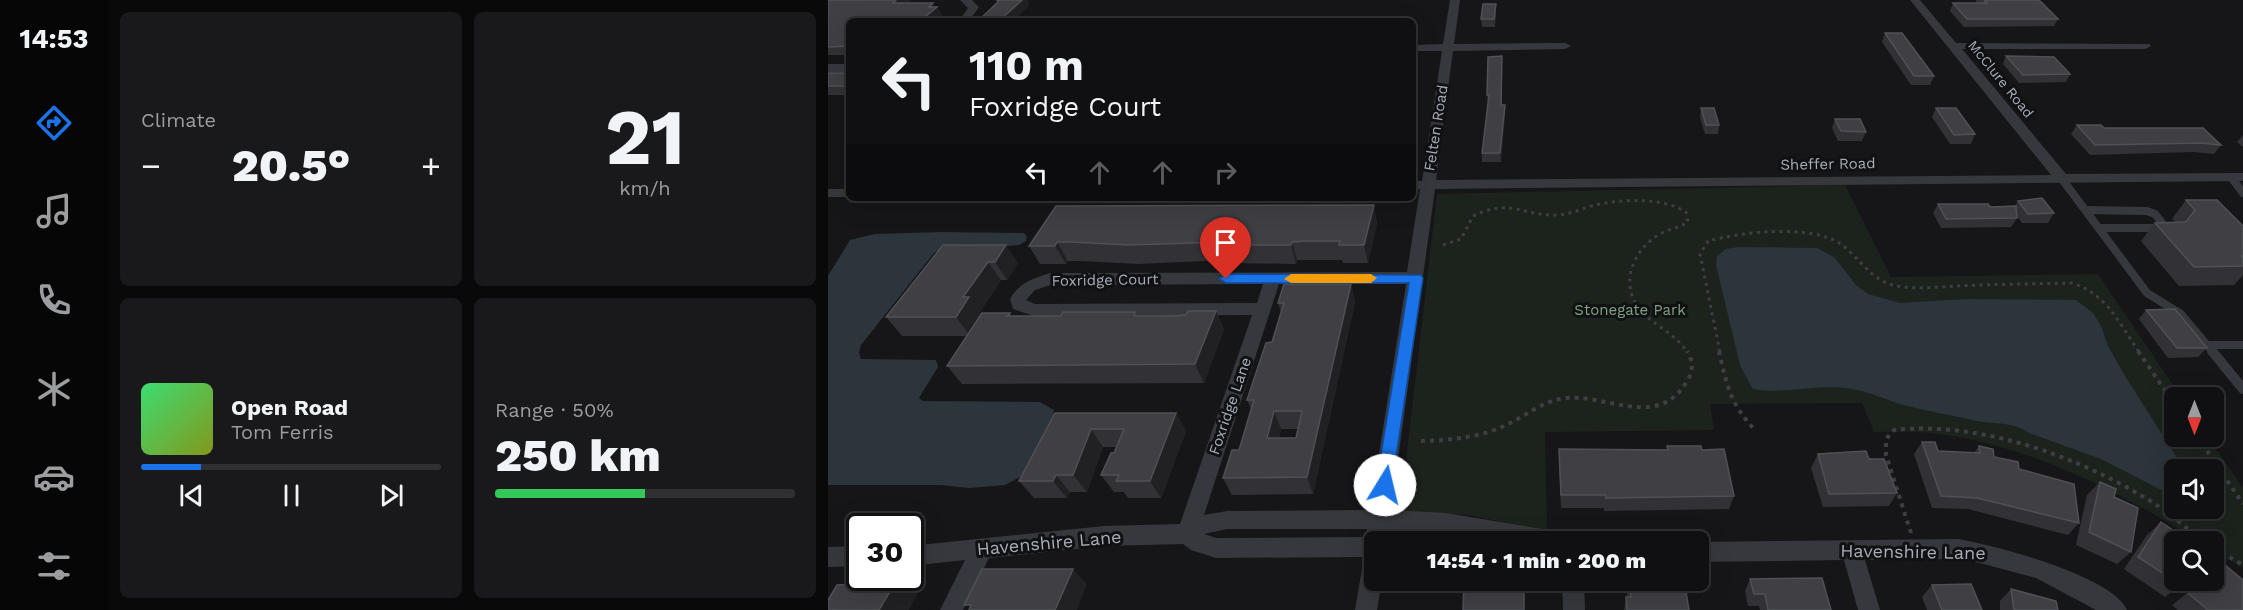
<!DOCTYPE html>
<html lang="en">
<head>
<meta charset="utf-8">
<style>
  body { margin:0; font-family:"Work Sans",sans-serif; background:#19191b; color:#f1f3f6; height:100vh; display:flex; flex-direction:column; font-size:22px; white-space:nowrap }
  * { box-sizing:border-box; margin:0 }
  p { font-size:20px; color:#9c9d9f }
  .icon { flex:none; width:33px; height:33px; fill:none; stroke:currentColor; stroke-width:2; stroke-linecap:round; stroke-linejoin:round }
  .map { position:relative; flex:1; overflow:hidden }
  .details { display:flex; flex-direction:column; gap:12px; padding:12px; background:#09090a; width:720px }
  .details>* { flex:none }
  .guide { position:absolute; left:18px; top:18px; width:570px; height:183px; border-radius:9px; box-shadow:0 6px 24px #0002,0 0 0 2px #303032; background:#101012; color:#f1f3f6; overflow:hidden }
  .needle { width:39px; rotate:180deg }
  .fabs { position:absolute; left:1336px; top:387px; display:grid; gap:12px }
  .fabs a { display:grid; place-items:center; width:60px; height:60px; border-radius:9px; background:#101012; box-shadow:0 6px 24px #0002,0 0 0 2px #303032; font-size:30px }
  .speed { position:absolute; left:18px; top:513px; display:flex; gap:12px; font-size:30px; font-weight:700; text-align:center }
  .speed>* { display:grid; place-content:center; width:78px; height:78px; border-radius:50%; background:#101012; box-shadow:0 6px 24px #0002,0 0 0 2px #303032; line-height:1 }
  .speed .limit { border:3px solid #111; border-radius:9px; background:#fff; color:#111 }
  .pin { position:absolute; display:grid; place-items:center; width:51px; height:51px; color:#fff; margin:-62px -26px; border-radius:50% 50% 50% 0; rotate:-45deg; box-shadow:0 0 6px #0007 }
  .pin .icon { rotate:45deg }
  .me { position:absolute; width:66px; margin:-33px; rotate:9deg; stroke-linejoin:round; filter:drop-shadow(0 0 4px #0008) }
  .turn { display:flex; align-items:center; gap:21px; height:126px; padding:0 24px; font-size:27px }
  .turn .icon { width:78px; height:78px; stroke-width:2.5 }
  .turn b { display:block; font-size:42px; line-height:51px }
  .lanes { display:flex; align-items:center; height:57px; padding:0 24px; background:#0003; justify-content:center; gap:30px; direction:ltr }
  .lanes .off { opacity:.35 }
  .big { font-size:45px; font-weight:800; line-height:1.1 }
  .details .card { flex:1; display:flex; flex-direction:column; justify-content:center; gap:9px; min-width:0; padding:0 21px; border-radius:9px; background:#19191b }
  .details .dial { align-items:center; gap:0 }
  .dial b { font-size:78px; line-height:1 }
  .song { display:flex; align-items:center; gap:18px }
  .cover { width:72px; height:72px; border-radius:9px; background:linear-gradient(135deg,hsl(140 70% 55%),hsl(70 70% 35%)) }
  .played { height:6px; border-radius:3px; background:linear-gradient(90deg,#1a73e8 20%,#303032 20%) }
  .keys { display:flex; justify-content:space-around; direction:ltr }
  .heat { display:flex; justify-content:space-between; align-items:center; font-size:33px; direction:ltr }
  .charge { height:9px; border-radius:4px; background:linear-gradient(90deg,#34c759 50%,#303032 0) }
  .details .tiles { flex:1; display:grid; gap:12px; grid-template-columns:repeat(2,1fr) }
  .trip { position:absolute; left:536px; top:531px; width:345px; height:60px; border-radius:9px; background:#101012; box-shadow:0 6px 24px #0002,0 0 0 2px #303032; font-weight:800; line-height:60px; text-align:center }
  main { display:flex; flex:1; min-height:0 }
  .tabs { display:flex; flex-direction:column; width:108px; justify-content:space-around; align-items:center; background:#060607; color:#9c9d9f }
  .tabs .icon { width:42px; height:42px }
  .tabs .current { color:#1a73e8 }
  .tabs b { font-size:27px; color:#f1f3f6 }
  .map>svg:first-child { display:block }
  .green { fill:#1c231d; fill-rule:evenodd }
  .water { fill:#2c353c }
  .lines { fill:none; stroke-linecap:round; stroke-linejoin:round }
  .path-far1 { stroke:#3d3f44; stroke-width:3; stroke-dasharray:3 4.5; stroke-linecap:butt }
  .path { stroke:#3d3f44; stroke-width:4; stroke-dasharray:4 5; stroke-linecap:butt }
  .service-far1 { stroke:#37383d; stroke-width:8 }
  .service { stroke:#37383d; stroke-width:10 }
  .minor { fill:#37383d; fill-rule:evenodd }
  .wall { fill:#323236; fill-rule:evenodd }
  .shaded-wall { fill:#212124 }
  .building { fill:#3f3f44; stroke:#4f5156; stroke-width:1.5; fill-rule:evenodd }
  .route { fill:#1a73e8; stroke:#114b97; stroke-width:1.5 }
  .slow { fill:#f59e0b }
  .labels { text-anchor:middle; stroke-width:6; stroke-linejoin:round; paint-order:stroke }
  .far-street-label { font-size:14px; fill:#a8adb8; stroke:#111113 }
  .street-label { font-size:15px; fill:#a8adb8; stroke:#111113 }
  .park-label { font-size:15px; fill:#7fa381; stroke:#111113 }
  .near-street-label { font-size:18px; fill:#a8adb8; stroke:#111113 }
</style>
</head>
<body>
<main>
<nav class="tabs">
<b>14:53</b>
<svg class="icon current" aria-label="directions" viewBox="0 0 24 24"><path d="M12 3l9 9-9 9-9-9zM9 14v-3h6M13 9l2 2-2 2"/></svg>
<svg class="icon" aria-label="music" viewBox="0 0 24 24"><path d="M9 18V5l10-2v13"/><circle cx="6" cy="18" r="3"/><circle cx="16" cy="16" r="3"/></svg>
<svg class="icon" aria-label="phone" viewBox="0 0 24 24"><path d="M5 4h4l2 5-3 2q2 4 5 5l2-3 5 2v4C11 20 4 13 5 4z"/></svg>
<svg class="icon" aria-label="climate" viewBox="0 0 24 24"><path d="M12 3v18M4 7l16 10M4 17L20 7"/></svg>
<svg class="icon" aria-label="car" viewBox="0 0 24 24"><path d="M5 17H2v-5l4-1 3-4h7l3 4 3 1v5h-3M9 17h6M6 11h13"/><circle cx="7" cy="17" r="2"/><circle cx="17" cy="17" r="2"/></svg>
<svg class="icon" aria-label="filters" viewBox="0 0 24 24"><path d="M4 7h16M4 17h16"/><circle cx="9" cy="7" r="2"/><circle cx="15" cy="17" r="2"/></svg>
</nav>
<section class="details">
<div class="tiles">
<div class="card"><p>Climate</p>
<div class="heat"><a>−</a><b class="big">20.5°</b><a>+</a></div>
</div>
<div class="card dial"><b>21</b><p>km/h</p></div>
<div class="card">
<div class="song"><i class="cover"></i><div><b>Open Road</b><p>Tom Ferris</p></div></div>
<div class="played"></div>
<div class="keys"><svg class="icon" aria-label="previous" viewBox="0 0 24 24"><path d="M18 5L8 12l10 7zM5 5v14"/></svg><svg class="icon" aria-label="pause" viewBox="0 0 24 24"><path d="M8 5v14M16 5v14"/></svg><svg class="icon" aria-label="next" viewBox="0 0 24 24"><path d="M6 5l10 7-10 7zM19 5v14"/></svg></div>
</div>
<div class="card"><p>Range · 50%</p><b class="big">250 km</b><div class="charge"></div></div>
</div>
</section>
<div class="map">
<svg width="1415" height="610" viewBox="0 0 1415 610">
  <rect width="100%" height="100%" fill="#161618"/>
  <!-- green -->
  <path class="green" d="M1017,185L1063,277L1270,274L1353,397L1347,398V436L1380,437L1415,488V568L1386,551V542L1371,541C1289,491 1207,447 1110,434C1089,431 1067,432 1046,432L1034,403L882,404L886,430L717,432L719,531L640,515L572,512L609,194ZM1347,470H1386V508H1347Z"/>
  <!-- water -->
  <g class="water">
    <path d="M114,232L196,233L199,237L198,241L191,245C164,249 129,238 106,253L33,345L31,353L33,359L108,360L110,367L91,398L95,401L212,402L226,410L225,416L194,476L177,485L142,488L113,485H0V276L22,240L47,234Z"/>
    <path d="M910,247L989,248L1006,257L1028,285L1040,294L1072,303L1138,299L1248,300L1265,313L1273,326L1280,346L1297,376L1356,469L1347,470V497L1273,459L1201,433C1186,422 1167,424 1149,421C1123,415 1097,411 1072,404C1048,396 1033,388 1006,387C987,386 937,395 924,388L912,365L888,265L889,256L898,249Z"/>
  </g>
  <g class="lines">
    <!-- path-far1 -->
    <g class="path-far1">
      <path d="M615,245L633,239L645,216C684,197 694,217 731,215C743,214 755,208 767,205C794,199 834,197 858,212L860,222C851,228 840,229 830,235C801,254 790,291 818,316C832,328 850,337 859,352"/>
      <path d="M892,352L872,254L880,241C913,232 981,224 1011,243C1030,255 1041,279 1065,285C1085,290 1108,287 1129,286C1167,284 1206,284 1244,283C1280,295 1291,323 1311,352"/>
    </g>
    <!-- path -->
    <g class="path">
      <path d="M891,351C899,386 902,404 928,431"/>
      <path d="M1310,351L1347,405"/>
      <path d="M1369,436L1415,504"/>
      <path d="M593,441C622,440 652,438 678,425C696,417 712,403 732,399C774,390 829,433 859,381C866,371 865,361 859,351"/>
      <path d="M1083,533L1058,455V439L1066,430C1149,421 1243,454 1314,496C1337,509 1356,527 1377,542"/>
      <path d="M1386,548L1415,565"/>
    </g>
    <!-- service-far1 -->
    <g class="service-far1">
      <path d="M1403,177L1415,193"/>
      <path d="M1234,179L1319,293L1353,314L1385,352"/>
      <path d="M1258,210L1319,211L1327,214L1335,224L1326,228H1271"/>
      <path d="M1378,345H1415"/>
    </g>
    <!-- service -->
    <path class="service" d="M1384,351L1415,389"/>
    <!-- minor -->
    <g class="minor">
      <path d="M132,0H144L151,7L141,21H131L140,8Z"/>
      <path d="M622,0H632L626,44L737,43L743,46L737,49L625,51L608,180L1223,175L1082,0H1092L1128,43L1321,44L1323,46L1317,49H1134L1238,174L1415,173V181L607,189L563,510L618,513L732,532L740,535L742,542H671L618,533L560,529L559,542H546V580H554L549,610H527L536,557L388,558L363,550L355,544L276,546L161,558L135,610H112L137,560L82,566V546L276,526L352,524L424,315L206,316L185,309L182,299C192,282 204,279 222,273L579,272L592,189H585V181H594L614,51H585V45L615,44ZM435,284L429,303L207,304L198,300L207,290L223,285ZM451,284H578L542,510L399,511L376,515ZM399,529H539L538,537L388,538L376,534Z"/>
      <rect x="0" y="64" width="21" height="8"/>
      <rect x="0" y="189" width="21" height="8"/>
      <path d="M1130,539C1166,545 1285,576 1299,610H1268L1208,578L1152,563L1130,559L1037,560L1052,610H1030L1016,560L870,562V542Z"/>
      <path d="M32,546V566L0,567V547Z"/>
      <path d="M734,580H756L757,610H735Z"/>
    </g>
  </g>
  <!-- wall -->
  <g class="wall">
    <path d="M0,0H83L79,3L109,7L114,16L107,21H21V55H0Z"/>
    <path d="M1148,0H1211L1230,19L1226,26L1136,27L1122,11L1125,3H1149L1148,2Z"/>
    <path d="M668,13L667,27H654L653,19Z"/>
    <path d="M1057,33L1106,76L1102,85H1083L1054,42Z"/>
    <path d="M1178,56L1242,74L1238,82L1191,83L1175,64Z"/>
    <path d="M674,65V105L677,114L673,162H654V153L660,104L659,95Z"/>
    <rect x="0" y="73" width="21" height="22"/>
    <path d="M873,108L891,125L890,134H877L872,117Z"/>
    <path d="M1108,108L1147,134L1143,144H1122L1104,117Z"/>
    <path d="M1007,119L1038,132L1034,141H1010L1004,128Z"/>
    <path d="M1249,125L1276,128L1393,145L1386,154L1365,152L1262,155L1243,134Z"/>
    <path d="M1415,135V147L1409,142Z"/>
    <path d="M1358,200L1415,226V275L1406,285L1351,286L1313,241L1327,223L1348,222L1344,219Z"/>
    <path d="M1190,201L1226,213L1220,223H1194L1189,216V218L1183,227L1113,228L1105,213L1110,204L1162,207L1187,206Z"/>
    <path d="M546,205L549,223L540,263H515L514,260H469L468,264L401,263L400,260L310,264L253,261H240L238,264H212L201,246Z"/>
    <path d="M115,245L190,263L179,280H173L152,312L153,314L182,313L184,316L358,315L388,311L396,329L376,383L134,384L119,366L139,336H74L58,317Z"/>
    <path d="M523,284L527,302L485,494L404,495L395,478L411,450L423,409L419,400L444,342L453,312L450,303ZM453,429H470L468,438H451Z"/>
    <path d="M1318,310L1379,348L1370,357L1340,358L1311,319Z"/>
    <path d="M227,413H348L358,431L333,498H300L296,492H286L273,475L289,447H275L259,492H242L239,498H206L191,481Z"/>
    <path d="M1094,442L1110,451L1146,453L1151,446L1166,457L1191,469L1251,523L1240,535L1140,509L1104,508L1086,454Z"/>
    <path d="M839,446L874,450L906,496L901,509L776,511V508H733L731,462V449L839,450Z"/>
    <path d="M990,454L1041,459L1069,493L1061,506L995,507L983,468Z"/>
    <path d="M1272,482L1286,497L1303,552L1289,564L1248,545L1259,495Z"/>
    <path d="M1333,522L1353,585L1337,597L1296,569L1319,535Z"/>
    <path d="M922,579L1003,610H932L931,606H920L917,591Z"/>
    <path d="M800,580H856L861,610H796L798,597H799V590Z"/>
    <path d="M1376,580L1415,610H1350L1344,605Z"/>
    <path d="M1104,585L1154,610H1099L1094,597Z"/>
    <path d="M1183,589L1230,610H1172V601Z"/>
  </g>
  <!-- shaded-wall -->
  <g class="shaded-wall">
    <path d="M68,0H83L70,12L65,3Z"/>
    <path d="M194,0H200L201,6L185,21H171Z"/>
    <path d="M105,3L108,8L109,7L114,16L107,21H92L101,7Z"/>
    <path d="M586,56L587,65L585,69V58Z"/>
    <path d="M677,105V114L673,162L672,153Z"/>
    <path d="M546,205L549,223L540,263L536,245Z"/>
    <path d="M229,242L240,261L238,264L227,246Z"/>
    <path d="M464,242L469,260L468,264L463,245Z"/>
    <path d="M178,245L190,263L179,280L167,262Z"/>
    <path d="M160,262L173,280L152,312L155,316L142,336L128,317L135,297Z"/>
    <path d="M523,284L527,302L485,494L479,477Z"/>
    <path d="M388,311L396,329L376,383L367,364Z"/>
    <path d="M446,411L453,429L446,456L439,438Z"/>
    <path d="M348,413L358,431L333,498L322,481Z"/>
    <path d="M263,429L275,447L259,492L245,475Z"/>
    <path d="M228,475L242,492L239,498L225,481Z"/>
    <path d="M245,569L259,584L249,610H227Z"/>
    <path d="M70,578L90,593L81,610H51Z"/>
  </g>
  <!-- building -->
  <g class="building">
    <path d="M0,0H68L65,3H105L101,7H109L92,21H21V46L0,47Z"/>
    <path d="M169,0H194L171,21H150L170,2Z"/>
    <path d="M1156,0H1211L1230,19H1139L1125,3H1159Z"/>
    <path d="M655,4H668L666,19H653Z"/>
    <path d="M1057,33H1074L1106,76H1086Z"/>
    <path d="M674,56L673,105H677L672,153H654L661,95H659L660,57Z"/>
    <path d="M1178,56L1226,57L1242,74L1195,75Z"/>
    <rect x="0" y="73" width="21" height="13"/>
    <path d="M873,108H886L891,125H878Z"/>
    <path d="M1108,108H1128L1147,134L1126,135Z"/>
    <path d="M1007,119H1032L1038,132L1013,131Z"/>
    <path d="M1249,125H1273L1276,128H1375L1393,145L1372,143L1267,145Z"/>
    <path d="M1214,198L1226,213L1200,214L1190,201Z"/>
    <path d="M1358,200H1389L1415,226V256H1413L1415,258V266L1366,267L1327,223L1358,222L1367,210Z"/>
    <path d="M1110,204H1160L1162,207L1188,206L1189,218L1118,219Z"/>
    <path d="M546,205L536,245H511L512,241H477L464,242L463,245H394L395,242L301,245L243,242H229L227,246H201L228,206Z"/>
    <path d="M115,245H178L167,262H160L135,297H141L128,317H58Z"/>
    <path d="M456,284H523L479,477L395,478L404,450H411L426,400H419L438,343L444,342L456,303H450ZM446,411H474L468,438H439Z"/>
    <path d="M1347,309L1379,348H1349L1318,310Z"/>
    <path d="M360,311H388L367,364L119,366L154,313H182L179,316H233L235,312H307L306,316H343L358,315Z"/>
    <path d="M227,413H348L322,481H288L291,475H273L283,453H286L296,429H263L245,475H228L225,481H191Z"/>
    <path d="M1094,442H1107L1110,451L1152,453L1151,446L1165,449L1166,457L1190,462L1191,469L1246,484L1251,523L1149,498L1113,496Z"/>
    <path d="M839,446H873L874,450L896,449L906,496L778,498V495H733L731,449L840,450Z"/>
    <path d="M1038,451L1041,459H1056L1069,493L1001,494L990,454Z"/>
    <path d="M1272,482L1288,489L1286,497L1310,508L1303,552L1261,532Z"/>
    <path d="M1333,522L1363,542H1347V580H1356L1353,585L1310,557Z"/>
    <path d="M1397,565L1415,580V610H1380L1360,593L1376,580H1386V573Z"/>
    <path d="M154,569H245L227,610H141L143,605H136Z"/>
    <path d="M33,578H70L51,610H0V600L9,585L28,584Z"/>
    <path d="M994,578L1003,610H940L937,594H926L922,579Z"/>
    <path d="M636,580H696V610H635Z"/>
    <path d="M801,580H856L861,610H799L798,597H803Z"/>
    <path d="M1143,584L1154,610H1114L1104,585Z"/>
    <path d="M1183,589L1228,601L1230,610H1186Z"/>
  </g>
  <!-- route -->
  <path class="route" d="M398,274L593,275L595,278L563,490L557,492L551,490L548,485L581,283H398L391,279Z"/>
  <!-- slow -->
  <path class="slow" d="M463,274H543L549,278L543,283H463L456,279Z"/>
  <g class="labels">
    <!-- far-street labels -->
    <g class="far-street-label">
      <text transform="translate(1173 79) rotate(51)" y="5">McClure Road</text>
    </g>
    <!-- street labels -->
    <g class="street-label">
      <text transform="translate(608 128) rotate(-81)" y="5">Felten Road</text>
      <text transform="translate(1000 164) rotate(-1)" y="5">Sheffer Road</text>
      <text transform="translate(277 280) rotate(-1)" y="5">Foxridge Court</text>
      <text transform="translate(402 406) rotate(-71)" y="5">Foxridge Lane</text>
    </g>
    <!-- park labels -->
    <g class="park-label">
      <text x="802" y="315">Stonegate Park</text>
    </g>
    <!-- near-street labels -->
    <g class="near-street-label">
      <text transform="translate(221 543) rotate(-5)" y="6">Havenshire Lane</text>
      <text transform="translate(1085 552) rotate(1)" y="6">Havenshire Lane</text>
    </g>
  </g>
</svg>
<div class="fabs">
<a><svg class="needle" viewBox="-14 -14 28 28"><path d="M0-13l5 13h-10z" fill="#e53935"/><path d="M0 13l5-13h-10z" fill="#9c9d9f"/></svg></a>
<a><svg class="icon" aria-label="sound" viewBox="0 0 24 24"><path d="M4 9h4l5-4v14l-5-4H4zM17 9q2 3 0 6"/></svg></a>
<a><svg class="icon" aria-label="search" viewBox="0 0 24 24"><circle cx="10" cy="10" r="6"/><path d="M15 15l6 6"/></svg></a>
</div>
<div class="speed"><div class="limit">30</div></div>
<div class="pin" style="left:398px;top:279px;background:#d93025"><svg class="icon" aria-label="arrive" viewBox="0 0 24 24"><path d="M6 21V4h12l-3 4 3 4H6"/></svg></div>
<svg class="me" style="left:557px;top:485px" viewBox="-20 -20 40 40"><circle r="19" fill="#fff"/><path d="M0-13L10 11 0 6-10 11z" fill="#1a73e8"/></svg>
<div class="trip">14:54 · 1 min · 200 m</div>
<div class="guide">
<div class="turn"><svg class="icon" aria-label="left" viewBox="0 0 24 24"><path d="M17 20v-9H6M10 6l-5 5 5 5"/></svg><div><b>110 m</b>Foxridge Court</div></div>
<div class="lanes"><svg class="icon" aria-label="left" viewBox="0 0 24 24"><path d="M17 20v-9H6M10 6l-5 5 5 5"/></svg><svg class="icon off" aria-label="ahead" viewBox="0 0 24 24"><path d="M12 20V5M6 11l6-6 6 6"/></svg><svg class="icon off" aria-label="ahead" viewBox="0 0 24 24"><path d="M12 20V5M6 11l6-6 6 6"/></svg><svg class="icon off" aria-label="right" viewBox="0 0 24 24"><path d="M7 20v-9h11M14 6l5 5-5 5"/></svg></div>
</div>
</div>
</main>
</body>
</html>
